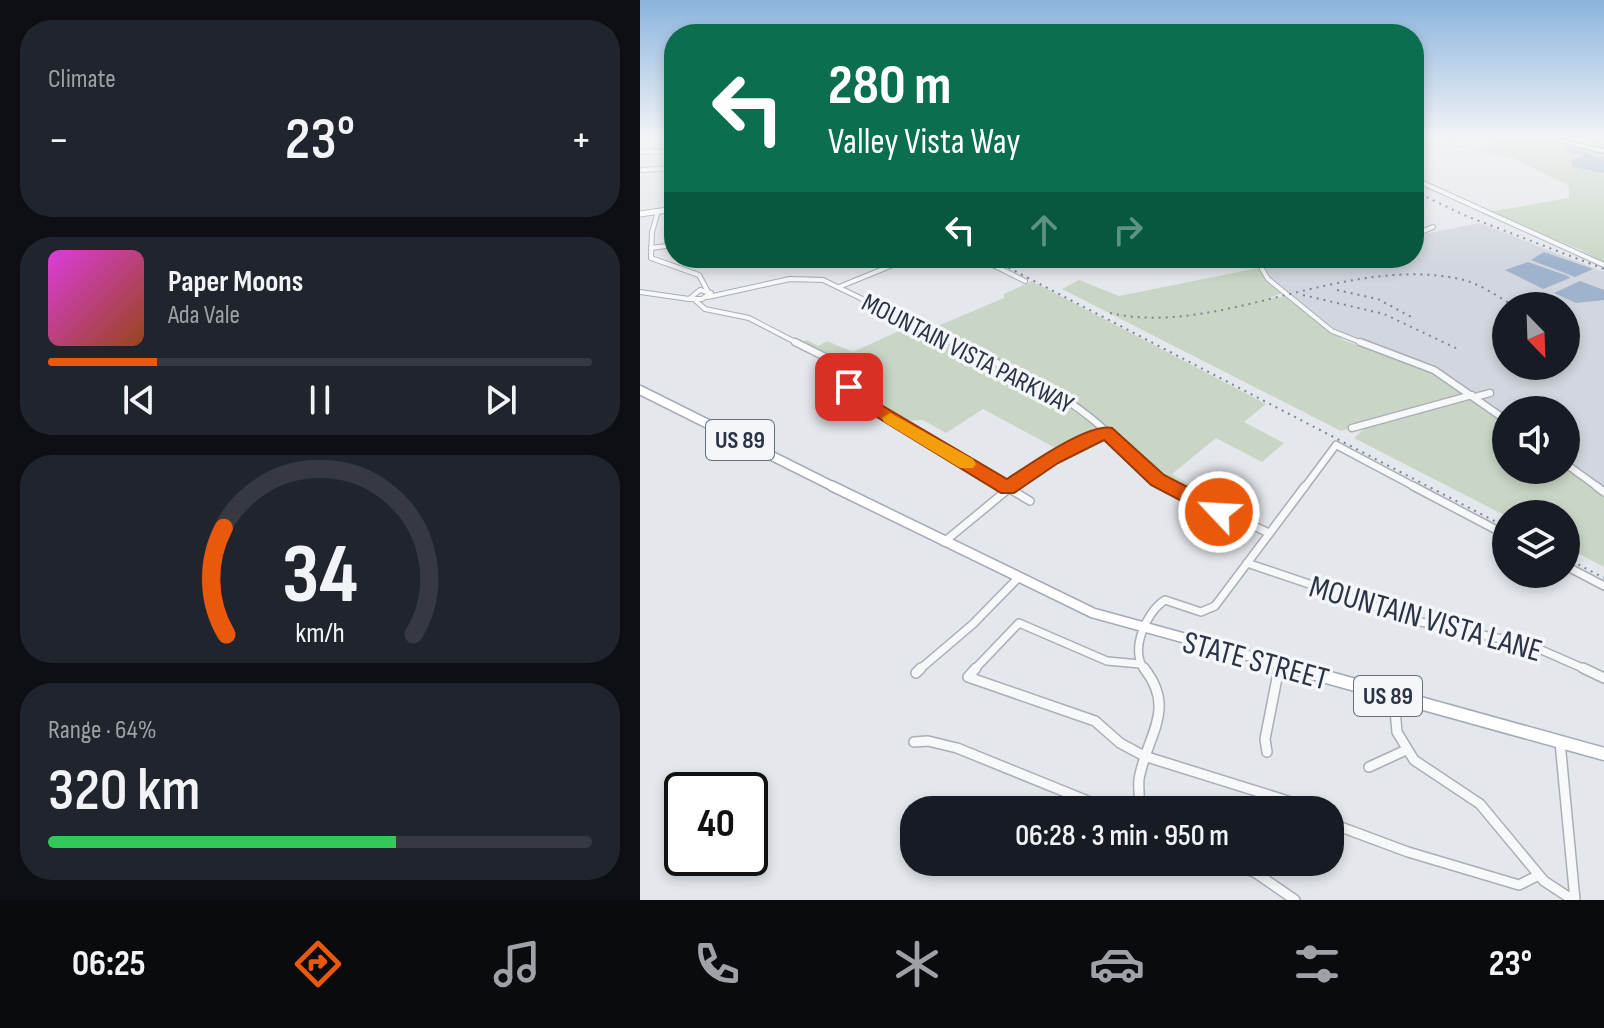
<!DOCTYPE html>
<html lang="en">
<head>
<meta charset="utf-8">
<style>
  body { margin:0; font-family:"Sofia Sans Condensed",sans-serif; background:#20242c; color:#f1f3f6; height:100vh; display:flex; flex-direction:column; font-size:30px; white-space:nowrap }
  * { box-sizing:border-box; margin:0 }
  p { font-size:26px; color:#9ea1a6 }
  .icon { flex:none; width:44px; height:44px; fill:none; stroke:currentColor; stroke-width:2; stroke-linecap:round; stroke-linejoin:round }
  .map { position:relative; flex:1; overflow:hidden }
  .panel { display:flex; flex-direction:column; gap:20px; padding:20px; background:#0d0f14; width:640px }
  .panel>* { flex:none }
  .hud { position:absolute; left:24px; top:24px; width:760px; height:244px; border-radius:32px; box-shadow:0 4px 12px #0003; background:#0b6e4f; color:#fff; overflow:hidden }
  .needle { width:52px; rotate:157deg }
  .buttons { position:absolute; left:852px; top:292px; display:grid; gap:16px }
  .buttons a { display:grid; place-items:center; width:88px; height:88px; border-radius:50%; background:#171b24; box-shadow:0 4px 12px #0003; font-size:40px }
  .speed { position:absolute; left:24px; top:772px; display:flex; gap:16px; font-size:40px; font-weight:700; text-align:center }
  .speed>* { display:grid; place-content:center; width:104px; height:104px; border-radius:50%; background:#171b24; box-shadow:0 4px 12px #0003; line-height:1 }
  .speed .limit { border:4px solid #111; border-radius:12px; background:#fff; color:#111 }
  .pin { position:absolute; display:grid; place-items:center; width:68px; height:68px; color:#fff; margin:-34px; border-radius:16px; box-shadow:0 4px 12px #0006 }
  .me { position:absolute; width:88px; margin:-44px; rotate:295deg; stroke-linejoin:round; filter:drop-shadow(0 0 6px #0008) }
  .turn { display:flex; align-items:center; gap:28px; height:168px; padding:0 32px; font-size:36px }
  .turn .icon { width:104px; height:104px; stroke-width:2.5 }
  .turn b { display:block; font-size:56px; line-height:68px }
  .lanes { display:flex; align-items:center; height:76px; padding:0 32px; background:#0003; justify-content:center; gap:40px; direction:ltr }
  .lanes .off { opacity:.35 }
  .big { font-size:60px; font-weight:600; line-height:1.1 }
  .panel .tile { flex:1; display:flex; flex-direction:column; justify-content:center; gap:12px; min-width:0; padding:0 28px; border-radius:32px; background:#20242c }
  .panel .dial { align-items:center; gap:0 }
  .dial svg { height:208px; overflow:visible; fill:none; stroke:#363941; stroke-width:7; stroke-linecap:round; text-anchor:middle }
  .dial text { fill:#f1f3f6; stroke:none }
  .song { display:flex; align-items:center; gap:24px }
  .cover { width:96px; height:96px; border-radius:12px; background:linear-gradient(135deg,hsl(300 70% 55%),hsl(20 70% 35%)) }
  .played { height:8px; border-radius:4px; background:linear-gradient(90deg,#ea580c 20%,#363941 20%) }
  .keys { display:flex; justify-content:space-around; direction:ltr }
  .heat { display:flex; justify-content:space-between; align-items:center; font-size:44px; direction:ltr }
  .charge { height:12px; border-radius:6px; background:linear-gradient(90deg,#34c759 64%,#363941 0) }
  .trip { position:absolute; left:260px; top:796px; width:444px; height:80px; border-radius:32px; background:#171b24; box-shadow:0 4px 12px #0003; font-weight:600; line-height:80px; text-align:center }
  .tab-bar { display:flex; height:128px; justify-content:space-around; align-items:center; background:#090b0e; color:#9ea1a6 }
  .tab-bar .icon { width:56px; height:56px }
  .tab-bar .current { color:#ea580c }
  .tab-bar b { font-size:36px; color:#f1f3f6 }
  main { display:flex; flex:1; min-height:0 }
  .map>svg:first-child { display:block }
  .built { fill:#d2d6de; fill-rule:evenodd }
  .green { fill:#c9d6c5 }
  .water { fill:#9fb4cc }
  .lines { fill:none; stroke-linecap:round; stroke-linejoin:round }
  .minor-far3-casing { stroke:#a9aeb7; stroke-width:6 }
  .minor-far2-casing { stroke:#a9aeb7; stroke-width:9 }
  .minor-far1-casing { stroke:#a9aeb7; stroke-width:10 }
  .minor-casing { stroke:#a9aeb7; stroke-width:12 }
  .major-far3-casing { stroke:#a3abb8; stroke-width:7 }
  .major-far2-casing { stroke:#a3abb8; stroke-width:11 }
  .major-far1-casing { stroke:#a3abb8; stroke-width:12 }
  .major-casing { stroke:#a3abb8; stroke-width:15 }
  .highway-casing { stroke:#8b94a3; stroke-width:3 }
  .minor-far3 { stroke:#f7f8fa; stroke-width:4 }
  .minor-far2 { stroke:#f7f8fa; stroke-width:6 }
  .minor-far1 { stroke:#f7f8fa; stroke-width:7 }
  .minor { stroke:#f7f8fa; stroke-width:9 }
  .major-far3 { stroke:#fff; stroke-width:5 }
  .major-far2 { stroke:#fff; stroke-width:8 }
  .major-far1 { stroke:#fff; stroke-width:9 }
  .major { stroke:#fff; stroke-width:12 }
  .highway { fill:#fff; fill-rule:evenodd }
  .rail { stroke:#7d8696; stroke-width:2; stroke-dasharray:2 5; stroke-linecap:butt }
  .route { fill:#ea580c; stroke:#983908; stroke-width:2 }
  .slow { fill:#f59e0b }
  .labels { text-anchor:middle; stroke-width:7; stroke-linejoin:round; paint-order:stroke }
  .shield { fill:#f4f6f9; stroke:#676e7b; stroke-width:2 }
  .shield-label { font-size:24px; font-weight:bold; fill:#2b3445 }
  .street-label { font-size:26px; fill:#2b3445; stroke:#f4f6f9 }
  .near-street-label { font-size:32px; fill:#2b3445; stroke:#f4f6f9 }
</style>
</head>
<body>
<main>
<section class="panel">
<div class="tile"><p>Climate</p>
<div class="heat"><a>−</a><b class="big">23°</b><a>+</a></div>
</div>
<div class="tile">
<div class="song"><i class="cover"></i><div><b>Paper Moons</b><p>Ada Vale</p></div></div>
<div class="played"></div>
<div class="keys"><svg class="icon" aria-label="previous" viewBox="0 0 24 24"><path d="M18 5L8 12l10 7zM5 5v14"/></svg><svg class="icon" aria-label="pause" viewBox="0 0 24 24"><path d="M8 5v14M16 5v14"/></svg><svg class="icon" aria-label="next" viewBox="0 0 24 24"><path d="M6 5l10 7-10 7zM19 5v14"/></svg></div>
</div>
<div class="tile dial"><svg viewBox="0 0 100 80">
<path d="M14 69A42 42 0 1 1 86 69"/>
<path d="M14 69A42 42 0 0 1 13 28" stroke="#ea580c"/>
<text x="50" y="56" font-size="32" font-weight="700">34</text>
<text x="50" y="72" font-size="11">km/h</text>
</svg></div>
<div class="tile"><p>Range · 64%</p><b class="big">320 km</b><div class="charge"></div></div>
</section>
<div class="map">
<svg width="964" height="900" viewBox="0 0 964 900">
  <rect width="100%" height="100%" fill="#e4e7ec"/>
  <!-- built -->
  <path class="built" d="M840,223L964,272V490L926,462V410H866V418L797,370L691,329L632,280L623,264L664,258H774V236ZM866,306H926V366H866Z"/>
  <!-- green -->
  <g class="green">
    <path d="M858,138H899L964,153V263L941,250L848,212L929,198V186L873,158L835,150Z"/>
    <path d="M618,268L642,293L629,298L646,297L703,340L794,372L828,395L701,431L422,289L439,280L479,296Z"/>
    <path d="M392,281L626,404L604,422L644,443L622,462L576,438L532,474L550,485L541,491L511,470L437,404L293,328L364,298V294Z"/>
    <path d="M274,324L413,396L461,431L421,451L343,409L306,433L283,420L261,421L217,394L209,369L162,342L167,340L178,346L187,341L213,352Z"/>
    <path d="M832,398L866,423V470L926,468L964,497V567L926,547V514L866,516L714,438L726,427Z"/>
  </g>
  <!-- water -->
  <g class="water">
    <path d="M921,144L964,159V173L933,167L931,161L943,155L929,152Z"/>
    <path d="M904,252L953,269L935,277L891,260Z"/>
    <path d="M888,262L928,276L930,278L903,289L865,270Z"/>
    <path d="M940,281L964,290V300L936,303L914,293Z"/>
  </g>
  <g class="lines">
    <defs>
      <g id="minor-far3">
        <path d="M812,138L823,143L816,145"/>
        <path d="M0,152L34,151"/>
        <path d="M2,170L34,168"/>
        <path d="M774,179L964,265"/>
        <path d="M18,211L12,232L11,258L59,275L67,290"/>
        <path d="M774,235L793,227"/>
        <path d="M11,248L34,245"/>
        <path d="M339,258L385,281"/>
        <path d="M622,258V269L628,279L692,331L725,344"/>
        <path d="M622,261L658,258"/>
        <path d="M199,287L270,258"/>
        <path d="M60,290L71,293L62,299H49Z"/>
        <path d="M0,292L49,299"/>
        <path d="M68,297L150,279L183,280L316,344"/>
        <path d="M55,300L65,309L109,318L159,344"/>
      </g>
      <g id="minor-far2">
        <path d="M155,342L199,364L215,397L368,488"/>
        <path d="M312,342C359,364 411,385 452,419C479,441 501,467 530,488"/>
        <path d="M720,342L794,370L866,420"/>
        <path d="M835,397L850,393"/>
        <path d="M712,428L832,395"/>
        <path d="M696,445L777,488"/>
        <path d="M926,464L959,488"/>
        <path d="M369,488L422,454L466,432"/>
        <path d="M664,488L696,445"/>
      </g>
      <g id="minor-far1">
        <path d="M365,486L390,501"/>
        <path d="M527,486L629,533"/>
        <path d="M773,486L866,535"/>
        <path d="M956,486L964,492"/>
        <path d="M304,542L372,486"/>
        <path d="M607,563L781,622L890,645L947,670"/>
        <path d="M926,566L964,586"/>
        <path d="M279,670L333,624L377,579"/>
        <path d="M334,670L379,623L467,661L500,664"/>
        <path d="M505,670C489,651 506,612 525,600L561,612L575,606L665,486"/>
        <path d="M639,670L640,666"/>
      </g>
      <g id="minor">
        <path d="M336,668L328,677L455,721L480,743L504,756L648,801L664,810"/>
        <path d="M943,668L964,678"/>
        <path d="M276,673L281,668"/>
        <path d="M754,698L757,732L774,760L840,804L904,881L933,900"/>
        <path d="M274,742L288,741L317,748L470,810"/>
        <path d="M920,742L935,900"/>
        <path d="M627,752L625,739L639,668"/>
        <path d="M729,767L766,750"/>
        <path d="M500,810C500,800 498,789 499,779C507,734 537,710 504,668"/>
        <path d="M690,823L768,852L879,885L897,876"/>
        <path d="M590,862L616,873L655,900"/>
      </g>
      <path id="major-far3" d="M0,214L34,209"/>
      <path id="major-far2" d="M0,390L196,488"/>
      <path id="major-far1" d="M192,486L453,613L661,670"/>
      <path id="major" d="M654,668L964,754"/>
      <g id="highway">
        <path d="M906,138H914L964,149V153Z"/>
        <path d="M952,138H958L964,141V145Z"/>
      </g>
    </defs>
    <!-- minor-far3 casing -->
    <use href="#minor-far3" class="minor-far3-casing"/>
    <!-- minor-far2 casing -->
    <use href="#minor-far2" class="minor-far2-casing"/>
    <!-- minor-far1 casing -->
    <use href="#minor-far1" class="minor-far1-casing"/>
    <!-- minor casing -->
    <use href="#minor" class="minor-casing"/>
    <!-- major-far3 casing -->
    <use href="#major-far3" class="major-far3-casing"/>
    <!-- major-far2 casing -->
    <use href="#major-far2" class="major-far2-casing"/>
    <!-- major-far1 casing -->
    <use href="#major-far1" class="major-far1-casing"/>
    <!-- major casing -->
    <use href="#major" class="major-casing"/>
    <!-- highway casing -->
    <use href="#highway" class="highway-casing"/>
    <!-- minor-far3 -->
    <use href="#minor-far3" class="minor-far3"/>
    <!-- minor-far2 -->
    <use href="#minor-far2" class="minor-far2"/>
    <!-- minor-far1 -->
    <use href="#minor-far1" class="minor-far1"/>
    <!-- minor -->
    <use href="#minor" class="minor"/>
    <!-- major-far3 -->
    <use href="#major-far3" class="major-far3"/>
    <!-- major-far2 -->
    <use href="#major-far2" class="major-far2"/>
    <!-- major-far1 -->
    <use href="#major-far1" class="major-far1"/>
    <!-- major -->
    <use href="#major" class="major"/>
    <!-- highway -->
    <use href="#highway" class="highway"/>
    <!-- rail -->
    <g class="rail">
      <path d="M774,191L824,215L964,269"/>
      <path d="M350,258L866,527"/>
      <path d="M697,290L738,299L775,319"/>
      <path d="M663,295L744,314L820,350"/>
      <path d="M470,313C579,338 703,254 820,279C839,283 857,296 874,306"/>
      <path d="M926,558L964,578"/>
    </g>
  </g>
  <!-- sky -->
  <linearGradient id="sky" x2="0" y2="1"><stop stop-color="#8bb4dd"/><stop offset="0.52" stop-color="#f3f4f6"/><stop offset="1" stop-color="#f3f4f6" stop-opacity="0"/></linearGradient>
  <rect width="964" height="264" fill="url(#sky)"/>
  <!-- route -->
  <path class="route" d="M209,382L226,396L367,479C387,466 449,422 472,428L524,475L586,507L589,512L579,519L572,517L511,485L464,440L418,463L374,493H361L214,403L201,387Z"/>
  <!-- slow -->
  <path class="slow" d="M250,413L333,459L336,464L333,468H320L244,422L242,418Z"/>
  <g class="labels">
    <!-- shield labels -->
    <g class="shield">
      <rect x="66" y="420" width="68" height="40" rx="6"/>
      <rect x="714" y="676" width="68" height="40" rx="6"/>
    </g>
    <g class="shield-label">
      <text x="100" y="448">US 89</text>
      <text x="748" y="704">US 89</text>
    </g>
    <!-- street labels -->
    <g class="street-label">
      <text transform="translate(328 353) rotate(27)" y="9">MOUNTAIN VISTA PARKWAY</text>
    </g>
    <!-- near-street labels -->
    <g class="near-street-label">
      <text transform="translate(786 618) rotate(16)" y="11">MOUNTAIN VISTA LANE</text>
      <text transform="translate(616 660) rotate(15)" y="11">STATE STREET</text>
    </g>
  </g>
</svg>
<div class="buttons">
<a><svg class="needle" viewBox="-14 -14 28 28"><path d="M0-13l5 13h-10z" fill="#e53935"/><path d="M0 13l5-13h-10z" fill="#9ea1a6"/></svg></a>
<a><svg class="icon" aria-label="sound" viewBox="0 0 24 24"><path d="M4 9h4l5-4v14l-5-4H4zM17 9q2 3 0 6"/></svg></a>
<a><svg class="icon" aria-label="layers" viewBox="0 0 24 24"><path d="M12 4l9 5-9 5-9-5zM3 14l9 5 9-5"/></svg></a>
</div>
<div class="speed"><div class="limit">40</div></div>
<div class="pin" style="left:209px;top:387px;background:#d93025"><svg class="icon" aria-label="arrive" viewBox="0 0 24 24"><path d="M6 21V4h12l-3 4 3 4H6"/></svg></div>
<svg class="me" style="left:579px;top:512px" viewBox="-20 -20 40 40"><circle r="17" fill="#ea580c" stroke="#fff" stroke-width="3"/><path d="M0-11L8 9 0 5-8 9z" fill="#fff"/></svg>
<div class="trip">06:28 · 3 min · 950 m</div>
<div class="hud">
<div class="turn"><svg class="icon" aria-label="left" viewBox="0 0 24 24"><path d="M17 20v-9H6M10 6l-5 5 5 5"/></svg><div><b>280 m</b>Valley Vista Way</div></div>
<div class="lanes"><svg class="icon" aria-label="left" viewBox="0 0 24 24"><path d="M17 20v-9H6M10 6l-5 5 5 5"/></svg><svg class="icon off" aria-label="ahead" viewBox="0 0 24 24"><path d="M12 20V5M6 11l6-6 6 6"/></svg><svg class="icon off" aria-label="right" viewBox="0 0 24 24"><path d="M7 20v-9h11M14 6l5 5-5 5"/></svg></div>
</div>
</div>
</main>
<nav class="tab-bar">
<b>06:25</b>
<svg class="icon current" aria-label="directions" viewBox="0 0 24 24"><path d="M12 3l9 9-9 9-9-9zM9 14v-3h6M13 9l2 2-2 2"/></svg>
<svg class="icon" aria-label="music" viewBox="0 0 24 24"><path d="M9 18V5l10-2v13"/><circle cx="6" cy="18" r="3"/><circle cx="16" cy="16" r="3"/></svg>
<svg class="icon" aria-label="phone" viewBox="0 0 24 24"><path d="M5 4h4l2 5-3 2q2 4 5 5l2-3 5 2v4C11 20 4 13 5 4z"/></svg>
<svg class="icon" aria-label="climate" viewBox="0 0 24 24"><path d="M12 3v18M4 7l16 10M4 17L20 7"/></svg>
<svg class="icon" aria-label="car" viewBox="0 0 24 24"><path d="M5 17H2v-5l4-1 3-4h7l3 4 3 1v5h-3M9 17h6M6 11h13"/><circle cx="7" cy="17" r="2"/><circle cx="17" cy="17" r="2"/></svg>
<svg class="icon" aria-label="filters" viewBox="0 0 24 24"><path d="M4 7h16M4 17h16"/><circle cx="9" cy="7" r="2"/><circle cx="15" cy="17" r="2"/></svg>
<b>23°</b>
</nav>
</body>
</html>
